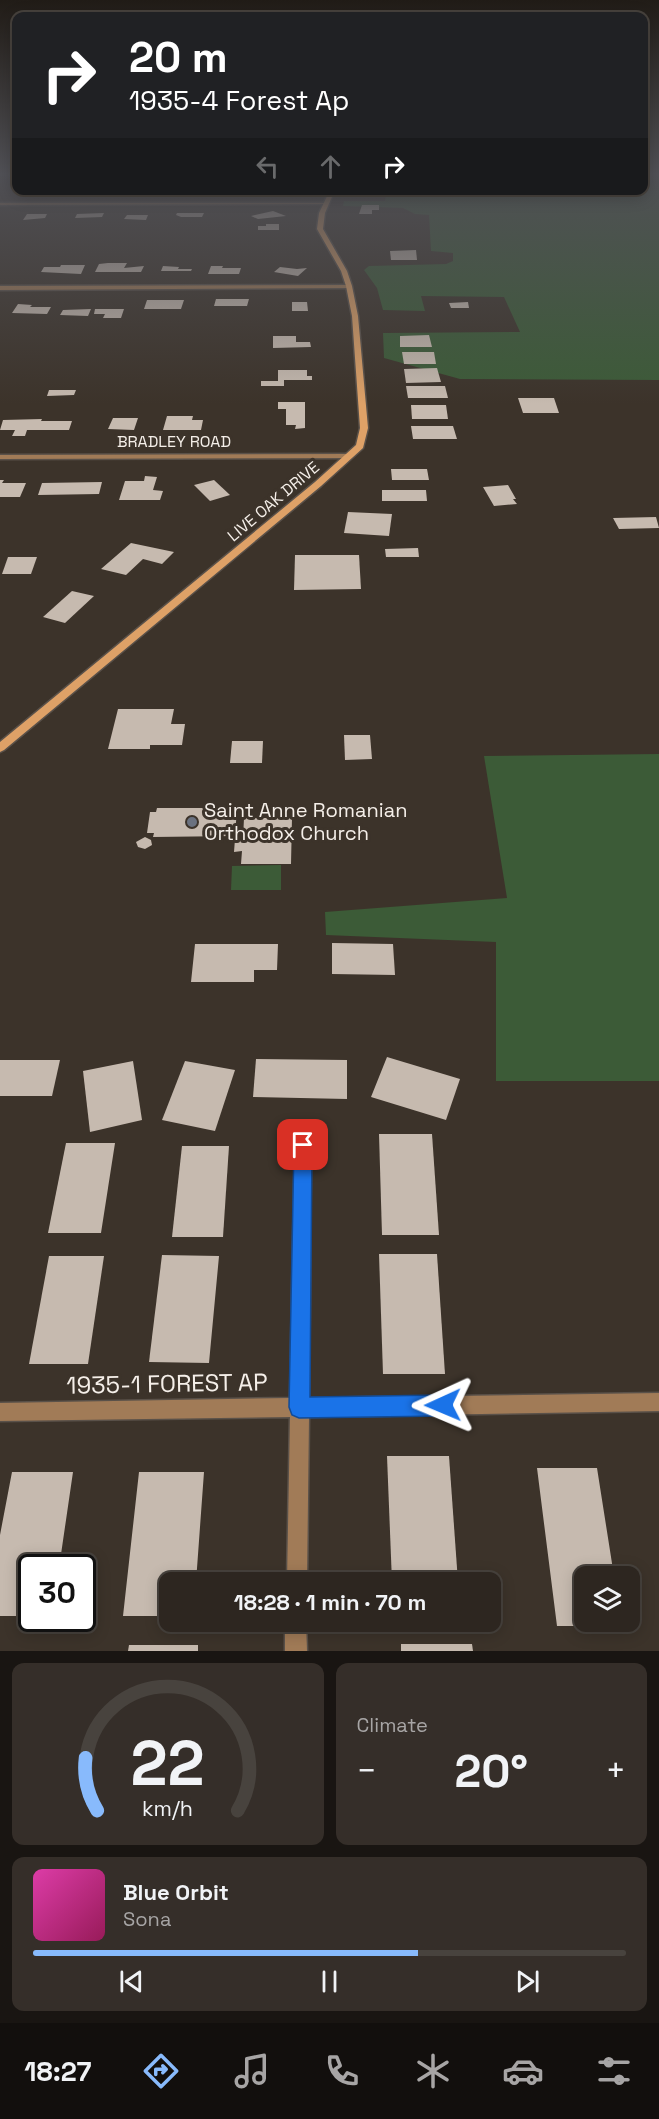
<!DOCTYPE html>
<html lang="en">
<head>
<meta charset="utf-8">
<style>
  body { margin:0; font-family:"Space Grotesk",sans-serif; background:#352e29; color:#f1f3f6; height:100vh; display:flex; flex-direction:column; font-size:22px; white-space:nowrap }
  * { box-sizing:border-box; margin:0 }
  p { font-size:20px; color:#a7a5a5 }
  .icon { flex:none; width:33px; height:33px; fill:none; stroke:currentColor; stroke-width:2; stroke-linecap:round; stroke-linejoin:round }
  .map { position:relative; height:1651px; overflow:hidden }
  .drawer { display:flex; flex-direction:column; gap:12px; padding:12px; background:#191512; flex:1 }
  .drawer>* { flex:none }
  .banner { position:absolute; left:12px; top:12px; width:636px; height:183px; border-radius:12px; box-shadow:0 3px 15px #0003,0 0 0 2px #48433e; background:#202124; color:#fff; overflow:hidden }
  .fabs { position:absolute; left:574px; top:1566px; display:grid; gap:12px }
  .fabs a { display:grid; place-items:center; width:66px; height:66px; border-radius:12px; background:#2d2620; box-shadow:0 3px 15px #0003,0 0 0 2px #48433e; font-size:30px }
  .speed { position:absolute; left:18px; top:1554px; display:flex; gap:12px; font-size:30px; font-weight:700; text-align:center }
  .speed>* { display:grid; place-content:center; width:78px; height:78px; border-radius:50%; background:#2d2620; box-shadow:0 3px 15px #0003,0 0 0 2px #48433e; line-height:1 }
  .speed .limit { border:3px solid #111; border-radius:9px; background:#fff; color:#111 }
  .pin { position:absolute; display:grid; place-items:center; width:51px; height:51px; color:#fff; margin:-26px; border-radius:12px; box-shadow:0 3px 9px #0006 }
  .me { position:absolute; width:66px; margin:-33px; rotate:269deg; stroke-linejoin:round; filter:drop-shadow(0 0 4px #0008) }
  .turn { display:flex; align-items:center; gap:21px; height:126px; padding:0 18px; font-size:27px }
  .turn .icon { width:78px; height:78px; stroke-width:2.5 }
  .turn b { display:block; font-size:42px; line-height:51px }
  .lanes { display:flex; align-items:center; height:57px; padding:0 18px; background:#0003; justify-content:center; gap:30px; direction:ltr }
  .lanes .off { opacity:.35 }
  .big { font-size:45px; font-weight:600; line-height:1.1 }
  .drawer .card { flex:1; display:flex; flex-direction:column; justify-content:center; gap:9px; min-width:0; padding:0 21px; border-radius:12px; background:#352e29 }
  .drawer .dial { align-items:center; gap:0 }
  .dial svg { height:156px; overflow:visible; fill:none; stroke:#48433e; stroke-width:7; stroke-linecap:round; text-anchor:middle }
  .dial text { fill:#f1f3f6; stroke:none }
  .song { display:flex; align-items:center; gap:18px }
  .cover { width:72px; height:72px; border-radius:9px; background:linear-gradient(135deg,hsl(320 70% 55%),hsl(330 70% 35%)) }
  .played { height:6px; border-radius:3px; background:linear-gradient(90deg,#88bafc 65%,#48433e 65%) }
  .keys { display:flex; justify-content:space-around; direction:ltr }
  .heat { display:flex; justify-content:space-between; align-items:center; font-size:33px; direction:ltr }
  .drawer .tiles { flex:1; display:grid; gap:12px; grid-template-columns:1fr 1fr }
  .card:last-child { grid-column:span 2 }
  .trip { position:absolute; left:159px; top:1572px; width:342px; height:60px; border-radius:12px; background:#2d2620; box-shadow:0 3px 15px #0003,0 0 0 2px #48433e; font-weight:600; line-height:60px; text-align:center }
  .tabs { display:flex; height:96px; justify-content:space-around; align-items:center; background:#120f0d; color:#a7a5a5 }
  .tabs .icon { width:42px; height:42px }
  .tabs .active { color:#88bafc }
  .tabs b { font-size:27px; color:#f1f3f6 }
  .map>svg:first-child { display:block }
  .green { fill:#3c5b37 }
  .building { fill:#c6baaf }
  .lines { fill:none; stroke-linecap:round; stroke-linejoin:round }
  .minor-casing { stroke:#5a5149; stroke-width:3 }
  .tertiary-casing { stroke:#5a5149; stroke-width:3 }
  .secondary-casing { stroke:#5a5149; stroke-width:3 }
  .minor { fill:#a17b57; fill-rule:evenodd }
  .tertiary { fill:#a17b57; fill-rule:evenodd }
  .secondary { fill:#dea167; fill-rule:evenodd }
  .route { fill:#1a73e8; stroke:#114b97; stroke-width:1.5 }
  .worship-dot { fill:#6b7280; stroke:#3c332a; stroke-width:2 }
  .labels { text-anchor:middle; stroke-width:6; stroke-linejoin:round; paint-order:stroke }
  .far-street-label { font-size:16px; fill:#f5efe9; stroke:#3c332a }
  .poi-label { font-size:20px; fill:#f5efe9; stroke:#3c332a; text-anchor:start }
  .near-street-label { font-size:24px; fill:#f5efe9; stroke:#3c332a }
</style>
</head>
<body>
<div class="map">
<svg width="659" height="1651" viewBox="0 0 659 1651">
  <rect width="100%" height="100%" fill="#3c332a"/>
  <!-- green -->
  <g class="green">
    <path d="M644,173H659V380L460,379L384,358L383,333L520,332L504,297L421,296L425,311L383,310L377,288L364,270L369,266L446,264L453,261V253L431,251L429,215L415,214L403,208L343,206L344,201H385L386,193L421,191L644,190Z"/>
    <path d="M659,754V1081H496V942L326,935L325,912L507,898L484,756Z"/>
    <path d="M281,865V890H231L232,866Z"/>
  </g>
  <!-- building -->
  <g class="building">
    <path d="M362,205H379V210H372V214H359Z"/>
    <path d="M273,211L286,216L258,219L251,216Z"/>
    <path d="M104,213L102,217L75,218L77,214Z"/>
    <path d="M177,213H204L202,217H181L176,215Z"/>
    <path d="M27,214H47L45,218L23,220Z"/>
    <path d="M127,215H148L146,220L124,219Z"/>
    <path d="M266,224H279V230H258V226H266Z"/>
    <path d="M416,250L417,260H391L390,251Z"/>
    <path d="M108,263H127L124,268L144,266L141,272H95L99,264Z"/>
    <path d="M61,265H85L81,274L41,272L44,267H60Z"/>
    <path d="M163,266L179,267L178,269H192L191,271H161Z"/>
    <path d="M211,266H223L222,268H241L239,274H208Z"/>
    <path d="M280,267L297,269L307,268L298,276L274,272Z"/>
    <path d="M216,299H249L247,306H214Z"/>
    <path d="M147,300H184L181,309H144Z"/>
    <path d="M292,302H307L308,311H292Z"/>
    <path d="M468,302L469,308H451L449,303Z"/>
    <path d="M18,304L32,305L30,307H51L47,314L12,313Z"/>
    <path d="M91,309L88,316L60,315L63,310Z"/>
    <path d="M95,309H124L121,318H103L105,314H94Z"/>
    <path d="M429,335L432,347H400V336Z"/>
    <path d="M273,336H296V342H310L311,347L273,348Z"/>
    <path d="M402,352H434L436,364H404Z"/>
    <path d="M437,368L441,382L406,383L404,369Z"/>
    <path d="M278,370H307V376H312V380H284V386H261V381H278Z"/>
    <path d="M406,386H445L448,398H408Z"/>
    <path d="M49,390H76L74,395L47,396Z"/>
    <path d="M518,398H554L559,413H523Z"/>
    <path d="M278,402H305V428L295,429L296,425H286V409H278Z"/>
    <path d="M411,405H446L448,419H412Z"/>
    <path d="M167,416H193L192,420H203L201,430H163Z"/>
    <path d="M113,418H138L134,430L108,429Z"/>
    <path d="M42,419L41,421H72L69,430H27L25,436H12L15,430H0L3,420Z"/>
    <path d="M411,426H453L457,439H413Z"/>
    <path d="M391,469H427L429,480H392Z"/>
    <path d="M145,476L157,477L153,490L163,491L160,500H119L125,481H144Z"/>
    <path d="M0,480H4L2,483H26L20,497H0Z"/>
    <path d="M214,480L230,495L210,501L194,485Z"/>
    <path d="M102,482L99,494L38,495L42,483Z"/>
    <path d="M508,485L516,499H513L517,504L494,506L483,487Z"/>
    <path d="M382,490H426L427,501H382Z"/>
    <path d="M348,512L392,514L389,536L344,533Z"/>
    <path d="M656,517L659,528L619,529L613,518Z"/>
    <path d="M131,543L174,552L162,564L143,559L126,575L101,569Z"/>
    <path d="M418,548L419,557H386L385,549Z"/>
    <path d="M295,555H359L361,589L294,590Z"/>
    <path d="M8,557H37L31,574H2Z"/>
    <path d="M72,591L94,596L65,623L43,617Z"/>
    <path d="M118,709H174L171,724H185L182,745H150V749H108Z"/>
    <path d="M344,735H370L372,759L345,760Z"/>
    <path d="M232,741H263L262,763H230Z"/>
    <path d="M157,808H237L235,836L153,837L154,833H147L150,812H156Z"/>
    <path d="M244,818H292L291,864H241L242,851L234,852L235,839H243Z"/>
    <path d="M145,837L151,840L152,845L145,849L138,847L136,842Z"/>
    <path d="M332,943L393,944L395,975L332,974Z"/>
    <path d="M195,944H278L277,970H254V982H191Z"/>
    <path d="M387,1057L460,1079L446,1120L371,1097Z"/>
    <path d="M256,1059L347,1060V1099L253,1097Z"/>
    <path d="M0,1060H60L52,1096H0Z"/>
    <path d="M133,1061L142,1120L90,1132L83,1071Z"/>
    <path d="M185,1061L235,1070L215,1131L162,1120Z"/>
    <path d="M379,1134H432L439,1235H382Z"/>
    <path d="M66,1143H115L101,1233H48Z"/>
    <path d="M182,1146H229L223,1237H172Z"/>
    <path d="M379,1254H437L445,1374H383Z"/>
    <path d="M162,1255L219,1256L209,1363L149,1362Z"/>
    <path d="M49,1256H104L88,1364H29Z"/>
    <path d="M387,1456H449L458,1582H392Z"/>
    <path d="M537,1468H597L614,1576H585V1622H622V1626H557Z"/>
    <path d="M12,1472H73L59,1568H32V1616H0V1535Z"/>
    <path d="M139,1472H204L196,1582H170V1616H123Z"/>
    <path d="M401,1644H472L473,1651H401Z"/>
    <path d="M129,1645H198V1651H128Z"/>
  </g>
  <g class="lines">
    <defs>
      <g id="minor">
        <path d="M0,203H326L328,204L0,205Z"/>
        <path d="M351,285L349,288L0,290V286Z"/>
        <path d="M303,1138L309,1140L311,1145L309,1398L659,1393V1411L309,1417L307,1582H287L290,1417L0,1421V1403L290,1398L295,1145L297,1140Z"/>
        <path d="M285,1622H306L307,1651H285Z"/>
      </g>
      <path id="tertiary" d="M348,454L352,456L351,458L0,459V455Z"/>
      <path id="secondary" d="M330,190H335L325,213L323,229L347,271L352,286L358,316L368,428L363,448L321,486L4,750L0,752V742L315,482L356,445L360,428L352,316L346,286L341,271L317,229L319,213Z"/>
    </defs>
    <!-- minor casing -->
    <use href="#minor" class="minor-casing"/>
    <!-- tertiary casing -->
    <use href="#tertiary" class="tertiary-casing"/>
    <!-- secondary casing -->
    <use href="#secondary" class="secondary-casing"/>
    <!-- minor -->
    <use href="#minor" class="minor"/>
    <!-- tertiary -->
    <use href="#tertiary" class="tertiary"/>
    <!-- secondary -->
    <use href="#secondary" class="secondary"/>
  </g>
  <!-- sky -->
  <linearGradient id="sky" x2="0" y2="1"><stop stop-color="#211c17"/><stop offset="0.43" stop-color="#505055"/><stop offset="1" stop-color="#505055" stop-opacity="0"/></linearGradient>
  <rect width="659" height="404" fill="url(#sky)"/>
  <!-- route -->
  <path class="route" d="M303,1137L310,1139L312,1145L310,1397L443,1395L451,1398L454,1405L451,1413L443,1416L299,1418L292,1415L289,1407L294,1145L297,1139Z"/>
  <!-- markers -->
  <circle class="worship-dot" cx="192" cy="822" r="6"/>
  <g class="labels">
    <!-- far-street labels -->
    <g class="far-street-label">
      <text x="174" y="447">BRADLEY ROAD</text>
      <text transform="translate(273 501) rotate(-40)" y="6">LIVE OAK DRIVE</text>
    </g>
    <!-- poi labels -->
    <g class="poi-label">
      <text x="204" y="817">Saint Anne Romanian<tspan x="204" dy="23">Orthodox Church</tspan></text>
    </g>
    <!-- near-street labels -->
    <g class="near-street-label">
      <text transform="translate(167 1384) rotate(-1)" y="8">1935-1 FOREST AP</text>
    </g>
  </g>
</svg>
<div class="fabs">
<a><svg class="icon" aria-label="layers" viewBox="0 0 24 24"><path d="M12 4l9 5-9 5-9-5zM3 14l9 5 9-5"/></svg></a>
</div>
<div class="speed"><div class="limit">30</div></div>
<div class="pin" style="left:303px;top:1145px;background:#d93025"><svg class="icon" aria-label="arrive" viewBox="0 0 24 24"><path d="M6 21V4h12l-3 4 3 4H6"/></svg></div>
<svg class="me" style="left:443px;top:1405px" viewBox="-20 -20 40 40"><path d="M0-17L14 15 0 8-14 15z" fill="#1a73e8" stroke="#fff" stroke-width="4"/></svg>
<div class="trip">18:28 · 1 min · 70 m</div>
<div class="banner">
<div class="turn"><svg class="icon" aria-label="right" viewBox="0 0 24 24"><path d="M7 20v-9h11M14 6l5 5-5 5"/></svg><div><b>20 m</b>1935-4 Forest Ap</div></div>
<div class="lanes"><svg class="icon off" aria-label="left" viewBox="0 0 24 24"><path d="M17 20v-9H6M10 6l-5 5 5 5"/></svg><svg class="icon off" aria-label="ahead" viewBox="0 0 24 24"><path d="M12 20V5M6 11l6-6 6 6"/></svg><svg class="icon" aria-label="right" viewBox="0 0 24 24"><path d="M7 20v-9h11M14 6l5 5-5 5"/></svg></div>
</div>
</div>
<section class="drawer">
<div class="tiles">
<div class="card dial"><svg viewBox="0 0 100 80">
<path d="M14 69A42 42 0 1 1 86 69"/>
<path d="M14 69A42 42 0 0 1 8 42" stroke="#88bafc"/>
<text x="50" y="56" font-size="32" font-weight="700">22</text>
<text x="50" y="72" font-size="11">km/h</text>
</svg></div>
<div class="card"><p>Climate</p>
<div class="heat"><a>−</a><b class="big">20°</b><a>+</a></div>
</div>
<div class="card">
<div class="song"><i class="cover"></i><div><b>Blue Orbit</b><p>Sona</p></div></div>
<div class="played"></div>
<div class="keys"><svg class="icon" aria-label="previous" viewBox="0 0 24 24"><path d="M18 5L8 12l10 7zM5 5v14"/></svg><svg class="icon" aria-label="pause" viewBox="0 0 24 24"><path d="M8 5v14M16 5v14"/></svg><svg class="icon" aria-label="next" viewBox="0 0 24 24"><path d="M6 5l10 7-10 7zM19 5v14"/></svg></div>
</div>
</div>
</section>
<nav class="tabs">
<b>18:27</b>
<svg class="icon active" aria-label="directions" viewBox="0 0 24 24"><path d="M12 3l9 9-9 9-9-9zM9 14v-3h6M13 9l2 2-2 2"/></svg>
<svg class="icon" aria-label="music" viewBox="0 0 24 24"><path d="M9 18V5l10-2v13"/><circle cx="6" cy="18" r="3"/><circle cx="16" cy="16" r="3"/></svg>
<svg class="icon" aria-label="phone" viewBox="0 0 24 24"><path d="M5 4h4l2 5-3 2q2 4 5 5l2-3 5 2v4C11 20 4 13 5 4z"/></svg>
<svg class="icon" aria-label="climate" viewBox="0 0 24 24"><path d="M12 3v18M4 7l16 10M4 17L20 7"/></svg>
<svg class="icon" aria-label="car" viewBox="0 0 24 24"><path d="M5 17H2v-5l4-1 3-4h7l3 4 3 1v5h-3M9 17h6M6 11h13"/><circle cx="7" cy="17" r="2"/><circle cx="17" cy="17" r="2"/></svg>
<svg class="icon" aria-label="filters" viewBox="0 0 24 24"><path d="M4 7h16M4 17h16"/><circle cx="9" cy="7" r="2"/><circle cx="15" cy="17" r="2"/></svg>
</nav>
</body>
</html>
